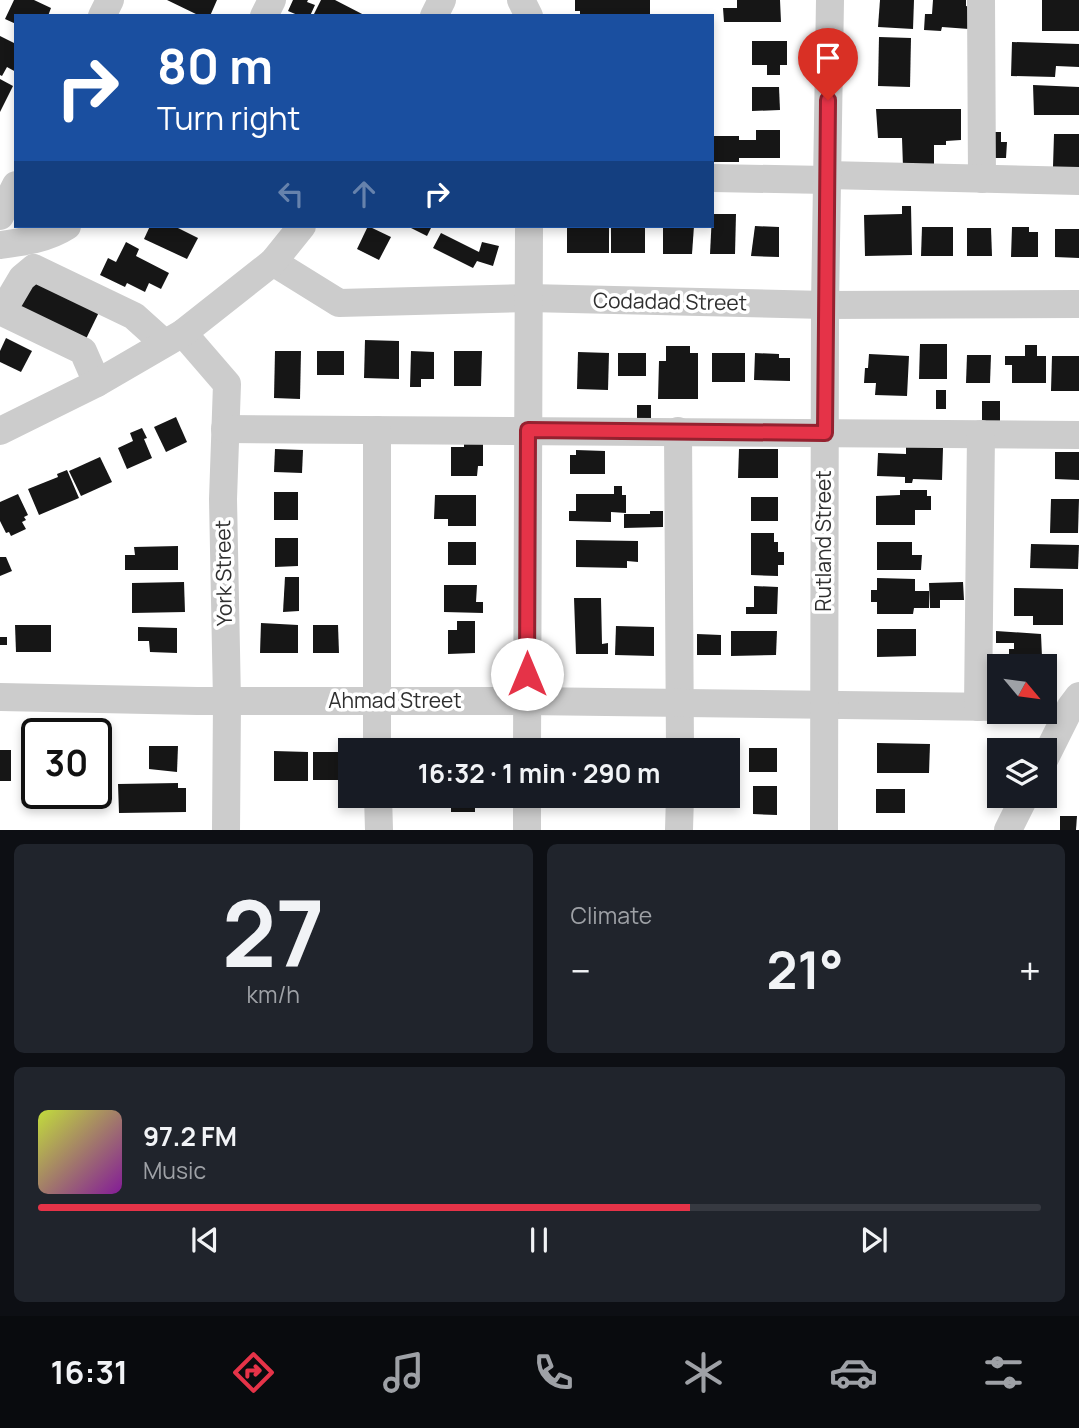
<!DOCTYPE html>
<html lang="en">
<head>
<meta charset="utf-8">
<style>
  body { margin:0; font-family:Manrope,sans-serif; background:#20242c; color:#f1f3f6; height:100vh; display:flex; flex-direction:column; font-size:26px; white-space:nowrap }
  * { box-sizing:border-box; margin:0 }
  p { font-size:23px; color:#9ea1a6 }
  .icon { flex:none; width:38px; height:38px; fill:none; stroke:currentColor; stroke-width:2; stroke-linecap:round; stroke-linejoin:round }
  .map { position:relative; height:830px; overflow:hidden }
  .side { display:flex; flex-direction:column; gap:14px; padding:14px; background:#0d0f14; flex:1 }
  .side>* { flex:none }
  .hud { position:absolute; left:14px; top:14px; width:700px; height:214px; border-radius:0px; box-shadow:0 4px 10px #0003; background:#1a4fa0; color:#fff; overflow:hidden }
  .needle { width:46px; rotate:119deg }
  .fabs { position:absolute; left:987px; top:654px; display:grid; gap:14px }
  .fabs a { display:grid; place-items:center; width:70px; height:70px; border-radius:0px; background:#171b24; box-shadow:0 4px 10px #0003; font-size:35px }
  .speed { position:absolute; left:21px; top:718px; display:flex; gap:14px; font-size:35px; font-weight:700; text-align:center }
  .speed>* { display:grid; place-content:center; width:91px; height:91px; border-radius:50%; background:#171b24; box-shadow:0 4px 10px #0003; line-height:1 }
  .speed .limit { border:4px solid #111; border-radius:10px; background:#fff; color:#111 }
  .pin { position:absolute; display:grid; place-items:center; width:60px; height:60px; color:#fff; margin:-72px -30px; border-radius:50% 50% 50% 0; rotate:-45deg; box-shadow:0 0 7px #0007 }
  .pin .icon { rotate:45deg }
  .me { position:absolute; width:77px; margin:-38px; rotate:0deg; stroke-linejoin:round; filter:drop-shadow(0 0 5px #0008) }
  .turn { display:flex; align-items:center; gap:24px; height:147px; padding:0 28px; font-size:32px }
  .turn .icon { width:91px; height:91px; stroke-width:2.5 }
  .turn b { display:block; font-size:49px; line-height:60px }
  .lanes { display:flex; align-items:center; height:66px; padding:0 28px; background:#0003; justify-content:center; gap:35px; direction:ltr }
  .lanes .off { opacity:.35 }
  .big { font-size:52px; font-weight:700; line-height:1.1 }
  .side .tile { flex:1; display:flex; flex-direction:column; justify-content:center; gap:10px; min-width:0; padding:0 24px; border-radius:10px; background:#20242c }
  .side .dial { align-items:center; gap:0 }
  .dial b { font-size:91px; line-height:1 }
  .song { display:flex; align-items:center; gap:21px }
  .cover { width:84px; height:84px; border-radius:10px; background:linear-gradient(135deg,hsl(70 70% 55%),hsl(290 70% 35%)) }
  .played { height:7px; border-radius:4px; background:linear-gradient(90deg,#e53348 65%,#363941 65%) }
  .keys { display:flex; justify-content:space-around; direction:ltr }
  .heat { display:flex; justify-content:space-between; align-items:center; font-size:38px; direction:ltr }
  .side .tiles { flex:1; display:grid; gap:14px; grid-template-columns:1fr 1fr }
  .tile:last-child { grid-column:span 2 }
  .trip { position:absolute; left:338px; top:738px; width:402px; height:70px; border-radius:0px; background:#171b24; box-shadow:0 4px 10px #0003; font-weight:700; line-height:70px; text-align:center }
  .tab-bar { display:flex; height:112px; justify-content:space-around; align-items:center; background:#090b0e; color:#9ea1a6 }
  .tab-bar .icon { width:49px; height:49px }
  .tab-bar .current { color:#e53348 }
  .tab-bar b { font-size:32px; color:#f1f3f6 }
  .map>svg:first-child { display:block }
  .building { fill:#161616 }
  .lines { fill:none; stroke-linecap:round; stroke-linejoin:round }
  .minor { stroke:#ccc; stroke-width:28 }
  .route-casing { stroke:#95212f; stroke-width:18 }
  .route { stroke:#e53348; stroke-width:12 }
  .labels { text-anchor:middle; stroke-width:7; stroke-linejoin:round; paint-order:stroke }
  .street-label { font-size:21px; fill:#2f2f2f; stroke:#fff }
</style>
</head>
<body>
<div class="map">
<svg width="1079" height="830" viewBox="0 0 1079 830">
  <rect width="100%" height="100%" fill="#fff"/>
  <!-- building -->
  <g class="building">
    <path d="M14,0H34L51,8L48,16H16V24L5,19Z"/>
    <path d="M167,0H217L210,16H200Z"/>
    <path d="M293,0H308L307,2L315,5L310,16H300L288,11Z"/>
    <path d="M321,0H335L366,16H313Z"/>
    <path d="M575,0H650V16H580V11H575Z"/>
    <path d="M737,0H780L781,22H724L723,8H737Z"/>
    <path d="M880,0H914L913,29L878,27Z"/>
    <path d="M933,0H966V6L970,7L969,29L942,27L941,31L924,30L925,14H932Z"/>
    <rect x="1042" y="0" width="37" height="31"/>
    <path d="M0,36L16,44V72L7,67L2,76L0,75Z"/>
    <path d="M879,37L911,38L910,87L878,86Z"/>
    <path d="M752,41H787V65H780V75H767V65H752Z"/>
    <path d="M1012,42L1079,44V67L1056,66L1055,77L1011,76Z"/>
    <path d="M0,79L13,86L0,112Z"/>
    <path d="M1033,85L1079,87V115H1034Z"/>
    <path d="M752,87H779L780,110L752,111Z"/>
    <path d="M876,109H961V140L946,141V145H934V166L903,167L902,138H878Z"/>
    <path d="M756,130H780V158H739V162H714V136H739V140H756Z"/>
    <path d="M990,132H1001V142H1007L1006,158H989Z"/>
    <path d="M1054,134H1079V167H1053Z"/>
    <path d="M902,206H911L912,255L865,256L864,215L902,214Z"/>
    <path d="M712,214H736L735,254H710Z"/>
    <path d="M150,226H174L198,238L187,259L144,239Z"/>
    <path d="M368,226L391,237L379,260L357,249Z"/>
    <path d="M407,226H432L427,236Z"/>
    <rect x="567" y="226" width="42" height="27"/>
    <rect x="611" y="226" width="34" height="27"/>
    <path d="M663,226H694L692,254H663Z"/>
    <path d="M755,226L779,227V257L751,256Z"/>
    <path d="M922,227H953V256H921Z"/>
    <path d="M1012,227H1029V232H1038V257H1011Z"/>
    <path d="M967,228H991L992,256H967Z"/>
    <path d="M1055,229H1079V258L1055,257Z"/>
    <path d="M441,233L479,252L482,242L499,246L493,266L477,261L473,268L433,248Z"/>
    <path d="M126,242L139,249L136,256L169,273L161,289L149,283L145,292L127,283L125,287L100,275L108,258L116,262Z"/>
    <path d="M32,273L102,306L85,341L16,307Z"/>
    <path d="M6,338L32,351L21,372L0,362V351Z"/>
    <path d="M365,340L399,341V379L364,378Z"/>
    <path d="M920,344H947V379H919Z"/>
    <path d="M1025,345H1037V356H1046V383H1012V365H1005V356H1025Z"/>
    <path d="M666,346H690V353H698V399H658L659,361H666Z"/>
    <path d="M275,351H301L300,399L274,398Z"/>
    <rect x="317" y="351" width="27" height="24"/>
    <path d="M411,351L434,352V379H421V387H410Z"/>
    <path d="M454,351H482L481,386H454Z"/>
    <path d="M578,352L609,353L608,390L577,389Z"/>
    <rect x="618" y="353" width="28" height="23"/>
    <rect x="712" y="353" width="33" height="29"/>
    <path d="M755,353L779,354V358H790V381L754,380Z"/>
    <path d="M869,354L909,356L907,396L875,395L876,383H864L865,368H868Z"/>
    <path d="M967,355H991L990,383H966Z"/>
    <path d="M1052,356H1079V391H1051Z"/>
    <rect x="936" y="390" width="10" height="19"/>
    <rect x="982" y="401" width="18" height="22"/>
    <rect x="637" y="405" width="14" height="14"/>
    <path d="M176,417L187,442L166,452L154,427Z"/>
    <path d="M142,428L147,438L144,439L152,458L127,469L118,448L133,441L130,433Z"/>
    <path d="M464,443H483V466H478L477,476H451V447H464Z"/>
    <path d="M906,446L943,448L942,480L913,479L912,483H905V477L877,476L878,453L906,454Z"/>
    <path d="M275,449L303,450L302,473L274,472Z"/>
    <path d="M739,449H778V478H738Z"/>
    <path d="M576,450L605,451V474H570V455H576Z"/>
    <path d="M1055,452H1079V480L1055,479Z"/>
    <path d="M100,457L112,482L81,496L69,471Z"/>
    <path d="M67,470L79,498L39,515L28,489L58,477L57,474Z"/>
    <path d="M614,486H622V495H626V513L611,512V522L569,521V511H576V494H614Z"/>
    <path d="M900,490H927V496H931V510H915V525H876V496L900,495Z"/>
    <rect x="274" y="492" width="24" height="28"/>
    <path d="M18,494L28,515L24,517L26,520L22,522L26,529L11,536L9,532L6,533L0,521V502Z"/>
    <path d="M435,495H476V526H448V519H434Z"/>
    <rect x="751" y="497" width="27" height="24"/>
    <path d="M1051,499H1079L1078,533H1050Z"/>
    <path d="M650,511H663V527L624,528V514H650Z"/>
    <path d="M751,533H774V542H778V552H784V565H778V576L751,575Z"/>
    <path d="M275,538H298V566L275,567Z"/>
    <path d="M576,540L638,541V562L627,561V568L576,567Z"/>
    <rect x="448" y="542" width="28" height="23"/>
    <path d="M877,542H912V555H922L921,570H877Z"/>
    <path d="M1031,544L1079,545L1078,569L1030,568Z"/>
    <path d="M178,546V570H125V555H135L134,547Z"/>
    <path d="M0,557H6L12,571L0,576Z"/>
    <path d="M285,577H299V611L283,612Z"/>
    <path d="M877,578L915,579V591H929V608H914L913,614H877V602H871V590H877Z"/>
    <path d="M184,582L185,612L132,613V583Z"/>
    <path d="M963,582L964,600H940V608H930L929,583Z"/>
    <path d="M444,585H477L476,602H483V613L444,612Z"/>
    <path d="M754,586L778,587L777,614H746V607H754Z"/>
    <path d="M1014,588L1063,589V625H1033V616H1014Z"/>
    <path d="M574,598H601L602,644L608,643V654H576Z"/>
    <path d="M457,621H475V653L448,654V630H457Z"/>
    <path d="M261,623L298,625V653H260Z"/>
    <path d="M15,625H51V652H16Z"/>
    <path d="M313,625H338L339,653H313Z"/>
    <path d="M616,626L654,627V656L615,655Z"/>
    <path d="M138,627L177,628V653L150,652L149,641H138Z"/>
    <path d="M877,629H916V656L877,657Z"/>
    <path d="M731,631H777L776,655L731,656Z"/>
    <path d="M996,631L1041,634L1042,657L1009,658V649H1014V643H996Z"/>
    <path d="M697,634L721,635V655H697Z"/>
    <rect x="0" y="637" width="7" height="8"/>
    <path d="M877,743L930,744L929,773H877Z"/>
    <path d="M149,746H178L177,772L149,769Z"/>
    <path d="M449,746H476V751H448Z"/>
    <rect x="749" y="748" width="28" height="24"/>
    <rect x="0" y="750" width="11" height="31"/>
    <path d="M31,751L37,752V776H31Z"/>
    <path d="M274,751L308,752V781H274Z"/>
    <rect x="313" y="752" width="25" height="28"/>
    <path d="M178,783V788H186V812L119,813L118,784Z"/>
    <path d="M753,786H777V815L753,814Z"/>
    <rect x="876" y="789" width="29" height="24"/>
    <rect x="451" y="796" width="24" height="16"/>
    <path d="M1060,816H1077L1076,830H1060Z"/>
  </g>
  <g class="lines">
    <!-- minor -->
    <g class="minor">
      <path d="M521,0L529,16"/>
      <path d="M981,0L982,179"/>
      <path d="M102,16L110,0"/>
      <path d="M264,16L272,0"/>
      <path d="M434,16L442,0"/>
      <path d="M827,175L1079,181"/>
      <path d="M712,178L827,180"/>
      <path d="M0,216L16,185"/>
      <path d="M0,245C23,242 47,239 67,226"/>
      <path d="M273,262L339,303L529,298L825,305L1079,304"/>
      <path d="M183,333L227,384L223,499L227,701L226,830"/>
      <path d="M97,383L83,351L2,312L22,278L34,268L134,316L164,343"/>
      <path d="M225,429L1079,435"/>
      <path d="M377,430V751"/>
      <path d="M0,431L97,383L183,333L273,262L302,226"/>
      <path d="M678,431L680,751"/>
      <path d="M0,697L197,701H527L999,707"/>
      <path d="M978,707L981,434"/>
      <path d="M527,751L529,226"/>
      <path d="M1045,758L1070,708L1079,696"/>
      <path d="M378,796L379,830"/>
      <path d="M527,830V796"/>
      <path d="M679,830L680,796"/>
      <path d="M824,830L825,305L830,0"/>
      <path d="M1008,830L1025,796"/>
    </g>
  </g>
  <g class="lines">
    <defs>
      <path id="route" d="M527,674L528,430L825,433L828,100"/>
    </defs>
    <!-- route casing -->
    <use href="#route" class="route-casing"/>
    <!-- route -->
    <use href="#route" class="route"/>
  </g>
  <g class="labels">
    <!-- street labels -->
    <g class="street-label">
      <text transform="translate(670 302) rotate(1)" y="7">Codadad Street</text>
      <text transform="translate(824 541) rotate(-90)" y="7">Rutland Street</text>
      <text transform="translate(224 573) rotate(-91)" y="7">York Street</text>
      <text x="395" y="708">Ahmad Street</text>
    </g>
  </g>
</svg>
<div class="fabs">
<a><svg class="needle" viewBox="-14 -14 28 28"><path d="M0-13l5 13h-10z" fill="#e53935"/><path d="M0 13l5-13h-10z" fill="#9ea1a6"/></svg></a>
<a><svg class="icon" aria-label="layers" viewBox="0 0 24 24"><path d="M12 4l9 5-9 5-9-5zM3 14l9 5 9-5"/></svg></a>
</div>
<div class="speed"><div class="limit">30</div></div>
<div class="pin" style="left:828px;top:100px;background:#d93025"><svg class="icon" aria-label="arrive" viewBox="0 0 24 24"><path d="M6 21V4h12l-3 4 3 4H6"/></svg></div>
<svg class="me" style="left:527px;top:674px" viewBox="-20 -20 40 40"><circle r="19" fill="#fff"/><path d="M0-13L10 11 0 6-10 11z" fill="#e53348"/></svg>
<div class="trip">16:32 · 1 min · 290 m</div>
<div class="hud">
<div class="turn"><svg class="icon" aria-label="right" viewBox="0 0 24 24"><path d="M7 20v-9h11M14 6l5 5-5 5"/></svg><div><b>80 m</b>Turn right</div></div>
<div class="lanes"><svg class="icon off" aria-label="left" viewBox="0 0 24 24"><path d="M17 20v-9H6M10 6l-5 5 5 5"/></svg><svg class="icon off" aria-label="ahead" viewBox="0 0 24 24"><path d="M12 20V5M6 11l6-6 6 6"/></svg><svg class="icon" aria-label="right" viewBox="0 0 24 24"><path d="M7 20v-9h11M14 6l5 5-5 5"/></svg></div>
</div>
</div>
<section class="side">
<div class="tiles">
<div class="tile dial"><b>27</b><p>km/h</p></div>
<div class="tile"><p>Climate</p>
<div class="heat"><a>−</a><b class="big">21°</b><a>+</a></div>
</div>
<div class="tile">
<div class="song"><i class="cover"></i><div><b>97.2 FM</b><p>Music</p></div></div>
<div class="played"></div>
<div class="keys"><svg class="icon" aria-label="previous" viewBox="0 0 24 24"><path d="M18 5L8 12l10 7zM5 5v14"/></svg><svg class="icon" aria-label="pause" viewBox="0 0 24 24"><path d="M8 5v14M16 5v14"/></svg><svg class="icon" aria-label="next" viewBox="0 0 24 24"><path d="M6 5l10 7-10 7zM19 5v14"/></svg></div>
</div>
</div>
</section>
<nav class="tab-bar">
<b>16:31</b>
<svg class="icon current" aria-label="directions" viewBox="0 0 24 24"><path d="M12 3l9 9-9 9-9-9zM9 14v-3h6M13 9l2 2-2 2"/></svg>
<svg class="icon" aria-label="music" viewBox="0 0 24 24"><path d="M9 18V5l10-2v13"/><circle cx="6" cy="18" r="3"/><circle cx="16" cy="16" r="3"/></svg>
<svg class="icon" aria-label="phone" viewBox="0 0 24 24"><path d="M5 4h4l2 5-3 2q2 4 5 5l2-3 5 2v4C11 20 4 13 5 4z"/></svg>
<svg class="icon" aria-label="climate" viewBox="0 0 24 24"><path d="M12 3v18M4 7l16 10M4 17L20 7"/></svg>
<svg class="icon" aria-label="car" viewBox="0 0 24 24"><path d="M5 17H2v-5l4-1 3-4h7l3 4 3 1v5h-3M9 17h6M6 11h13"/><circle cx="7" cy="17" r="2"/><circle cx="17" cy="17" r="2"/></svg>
<svg class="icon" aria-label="filters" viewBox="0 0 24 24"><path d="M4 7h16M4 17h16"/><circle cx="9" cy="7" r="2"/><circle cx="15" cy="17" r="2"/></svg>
</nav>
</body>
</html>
